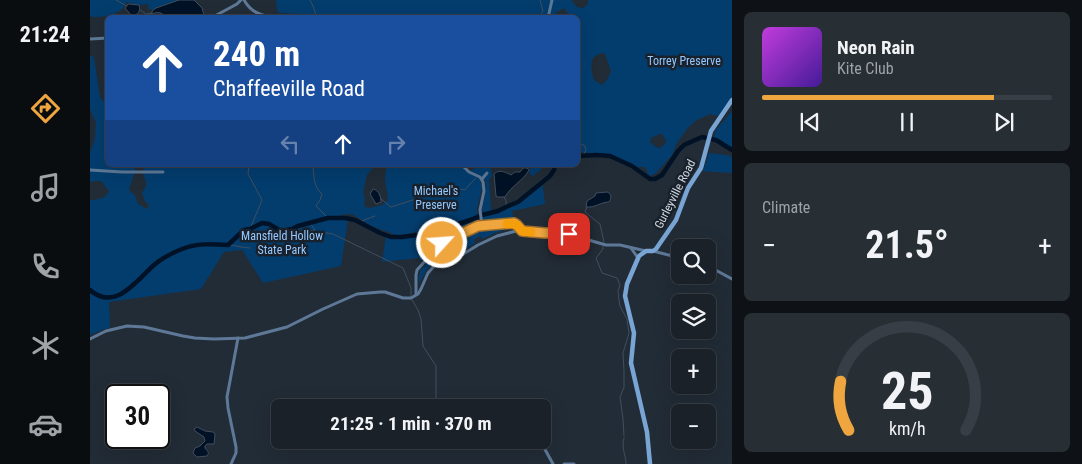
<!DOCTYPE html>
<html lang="en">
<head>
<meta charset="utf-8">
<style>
  body { margin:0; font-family:"Roboto Condensed",sans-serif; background:#272e34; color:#f1f3f6; height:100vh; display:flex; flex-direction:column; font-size:19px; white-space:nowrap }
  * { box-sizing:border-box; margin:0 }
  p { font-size:16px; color:#9fa3a8 }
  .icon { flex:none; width:28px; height:28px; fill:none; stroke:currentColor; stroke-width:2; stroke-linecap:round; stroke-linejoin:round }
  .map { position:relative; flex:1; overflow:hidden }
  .panel { display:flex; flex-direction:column; gap:12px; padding:12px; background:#0e1216; width:350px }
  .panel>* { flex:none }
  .guide { position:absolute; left:15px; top:15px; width:475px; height:152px; border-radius:8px; box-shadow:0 5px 20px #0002,0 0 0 1px #383e45; background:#1a4fa0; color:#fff; overflow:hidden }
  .tools { position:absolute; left:581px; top:239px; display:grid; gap:10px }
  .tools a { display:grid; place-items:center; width:45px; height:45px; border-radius:8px; background:#1a2128; box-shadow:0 5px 20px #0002,0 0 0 1px #383e45; font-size:25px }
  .speed { position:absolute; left:15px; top:384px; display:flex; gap:10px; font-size:25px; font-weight:700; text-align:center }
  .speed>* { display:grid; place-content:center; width:65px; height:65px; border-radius:50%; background:#1a2128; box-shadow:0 5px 20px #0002,0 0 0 1px #383e45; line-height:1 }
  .speed .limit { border:2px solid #111; border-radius:8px; background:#fff; color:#111 }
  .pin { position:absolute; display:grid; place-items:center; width:42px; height:42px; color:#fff; margin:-21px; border-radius:10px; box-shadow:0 2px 8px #0006 }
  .me { position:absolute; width:55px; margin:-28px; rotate:64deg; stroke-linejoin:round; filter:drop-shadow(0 0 4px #0008) }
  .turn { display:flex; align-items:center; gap:18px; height:105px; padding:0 25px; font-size:22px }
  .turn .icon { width:65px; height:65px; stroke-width:2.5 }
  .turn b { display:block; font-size:35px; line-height:42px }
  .lanes { display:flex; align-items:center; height:48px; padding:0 25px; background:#0003; justify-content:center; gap:25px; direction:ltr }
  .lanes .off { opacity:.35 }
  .big { font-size:38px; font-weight:700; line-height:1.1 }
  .panel .card { flex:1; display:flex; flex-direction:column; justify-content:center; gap:8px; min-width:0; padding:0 18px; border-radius:8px; background:#272e34 }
  .panel .dial { align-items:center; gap:0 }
  .dial svg { height:130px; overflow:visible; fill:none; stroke:#383e45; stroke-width:7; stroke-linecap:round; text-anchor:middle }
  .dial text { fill:#f1f3f6; stroke:none }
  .song { display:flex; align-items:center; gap:15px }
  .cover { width:60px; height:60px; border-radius:8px; background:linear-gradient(135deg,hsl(290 70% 55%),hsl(260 70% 35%)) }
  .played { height:5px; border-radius:2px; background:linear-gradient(90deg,#f0a63f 80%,#383e45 80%) }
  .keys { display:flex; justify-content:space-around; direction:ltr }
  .heat { display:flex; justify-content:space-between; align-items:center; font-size:28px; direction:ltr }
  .trip { position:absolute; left:181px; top:399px; width:280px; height:50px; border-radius:8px; background:#1a2128; box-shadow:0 5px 20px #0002,0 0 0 1px #383e45; font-weight:700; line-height:50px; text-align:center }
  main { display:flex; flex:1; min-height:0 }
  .tabs { display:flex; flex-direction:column; width:90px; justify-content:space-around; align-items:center; background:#0a0d10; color:#9fa3a8 }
  .tabs .icon { width:35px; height:35px }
  .tabs .current { color:#f0a63f }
  .tabs b { font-size:22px; color:#f1f3f6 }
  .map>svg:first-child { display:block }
  .green { fill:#033d6e; fill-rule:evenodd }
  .water { fill:#011226; stroke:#404e5e }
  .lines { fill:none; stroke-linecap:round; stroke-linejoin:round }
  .stream { stroke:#404e5e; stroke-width:1 }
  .river { stroke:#011226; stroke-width:4.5 }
  .street { stroke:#5e7997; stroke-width:3 }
  .secondary { stroke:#79a5d5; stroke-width:4.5 }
  .route-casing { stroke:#9c6c29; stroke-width:12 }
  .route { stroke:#f0a63f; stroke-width:9 }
  .slow { stroke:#f59e0b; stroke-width:9 }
  .labels { text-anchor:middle; stroke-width:5; stroke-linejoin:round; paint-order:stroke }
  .park-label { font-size:12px; fill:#96c8fe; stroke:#19222c }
  .street-label { font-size:12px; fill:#d2d9df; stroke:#19222c }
</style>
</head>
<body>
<main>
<nav class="tabs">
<b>21:24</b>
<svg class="icon current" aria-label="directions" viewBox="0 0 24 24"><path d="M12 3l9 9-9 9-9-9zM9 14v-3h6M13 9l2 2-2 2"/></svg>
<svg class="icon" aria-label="music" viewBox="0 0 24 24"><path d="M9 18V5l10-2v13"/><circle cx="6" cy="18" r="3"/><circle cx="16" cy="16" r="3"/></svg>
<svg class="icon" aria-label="phone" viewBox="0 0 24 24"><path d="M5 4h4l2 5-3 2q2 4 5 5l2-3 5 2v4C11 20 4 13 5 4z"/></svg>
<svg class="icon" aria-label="climate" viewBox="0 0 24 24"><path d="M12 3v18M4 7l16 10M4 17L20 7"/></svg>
<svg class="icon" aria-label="car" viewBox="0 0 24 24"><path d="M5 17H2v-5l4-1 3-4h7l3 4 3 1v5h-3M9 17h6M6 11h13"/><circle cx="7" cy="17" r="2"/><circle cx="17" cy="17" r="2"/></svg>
</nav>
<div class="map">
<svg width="642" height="464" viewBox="0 0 642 464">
  <rect width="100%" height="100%" fill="#222c36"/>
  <!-- green -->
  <g class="green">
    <path d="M0,0H60V2L61,0H89L66,8L63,10L59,9L58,6L60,2L59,4L48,5L37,2C35,4 34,7 32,9C27,15 7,19 0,16Z"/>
    <path d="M186,0H481L487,7L492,8C496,7 498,5 498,0H642V97L629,115L626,116L620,114L605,121L597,129L587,143L582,155L565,174L559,176L555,167H545L522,155L488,152V18L480,17L474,8L465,13V18H215L212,14L189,13L187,10ZM512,53L515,54L521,71L517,80L512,85L504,80C502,74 499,63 504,57C506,55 509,54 512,53ZM570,134H572L576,141L575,144L570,148L566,147L560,142L561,138Z"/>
    <path d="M0,56H2L4,58L10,97L13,101H17V130L14,136L16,144L17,145L18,165H46C45,174 41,182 39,190L45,196L48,204L57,209L58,208L59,206L55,201L52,193L56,186V182L53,174L54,165H285L277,175L273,192L275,198L274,205C278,209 279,208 284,207C304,203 297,196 295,180C295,177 296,169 297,165H370L380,171L390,165H401L402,177L399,179L401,211C405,211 410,211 414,210C426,206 444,190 452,180L455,204L422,211L424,220C413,221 402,226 393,220L392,212L396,189L395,180L390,181L392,187L387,209L388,223L349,241L332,261L329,258L292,262L296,235L314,237L327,235L326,232L312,235H306L281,226L262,214L249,215L258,220L251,266L173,283L152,250L134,252L111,289L19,302L20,327L0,335V200C7,200 17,198 19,191L11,181H6L0,182V152L5,139L6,123L0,109Z"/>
    <path d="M642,111V148L628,139L623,138L625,135V131Z"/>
    <path d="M619,153L637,155L642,157V173L613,171Z"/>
    <path d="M441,165H456L443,176L439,173Z"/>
    <path d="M424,225L435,228C419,227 407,232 393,239L390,236L384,240L385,243L370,253L350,259L343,263L336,271L329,284V276L330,271L355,244L392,227L407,228Z"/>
  </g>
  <!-- water -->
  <g class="water">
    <path d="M89,0H104L112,8L114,15L109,17L76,18C71,11 68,12 61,14L63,10L66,8Z"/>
    <path d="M38,4L49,5C51,11 48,16 41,15L35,8Z"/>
    <path d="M433,168H437L439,170C433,181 421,186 415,197H407L406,196L404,174C409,169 415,172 421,175L425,172H430Z"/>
    <path d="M283,189C289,190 291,197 291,202L286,204L280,194Z"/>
    <path d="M517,192L519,193C522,195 521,199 519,202C511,202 505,208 496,207L497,201L505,196L506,193Z"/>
    <path d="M107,427L115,431L123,432L125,434L124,444H117L115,446V448C117,451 120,452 117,456L107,457L103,453L105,448L110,446L115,441L114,437L105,431L104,429Z"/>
  </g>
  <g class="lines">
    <!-- stream -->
    <g class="stream">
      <path d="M26,0L37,6"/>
      <path d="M220,0L223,6L227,18"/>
      <path d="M50,10L56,14L62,13"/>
      <path d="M449,18L453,11L450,0"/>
      <path d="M488,144L494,145L496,149L494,154L488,156"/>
      <path d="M159,165L158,174L172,200L160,229"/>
      <path d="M223,165C224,176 223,186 232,194L230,200L226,206L238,218"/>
      <path d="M414,197L416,201V207"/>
      <path d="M291,199L301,207L329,198L348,189L360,187L375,190L380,184L386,178"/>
      <path d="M497,207L495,212L510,224L514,242"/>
      <path d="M269,222L285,216"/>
      <path d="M220,223L225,230"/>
      <path d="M202,229L204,232L218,230L243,234L313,268L321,288V298L328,310L331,319L333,346L346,366V408"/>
      <path d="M138,245C146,245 152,248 160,248"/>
      <path d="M513,246V249L506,258L512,273L527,278L530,285L528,291L529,300L530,306L537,319L539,333L533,353L534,371V387L530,397L533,419L534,436"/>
      <path d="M534,438C531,449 536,454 536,464"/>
    </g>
    <!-- river -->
    <g class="river">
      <path d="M488,156L507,155L520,156L542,166L560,179H565L572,175L588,151L594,145L612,137L626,140L642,150"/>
      <path d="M0,290C25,312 46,281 64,265C72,258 82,253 92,249C106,243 123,244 138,245L154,230L160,229L172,223L179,224L191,231L202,229L208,226L238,218H255L265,220L290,233L301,237H312L327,235L348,231L383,219L392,215L408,211L416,207L428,202L460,176L464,170L465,165"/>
    </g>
    <!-- street -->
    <g class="street">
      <path d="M154,0C167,23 189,14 211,18"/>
      <path d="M121,18L147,4L151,0"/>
      <path d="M458,18L462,0"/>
      <path d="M0,39L18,38"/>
      <path d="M372,165L379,172L390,177L393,182L394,191L390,210L392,225"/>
      <path d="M0,170L32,172H73"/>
      <path d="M392,179L397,173"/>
      <path d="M541,248L548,258"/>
      <path d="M563,251L590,258"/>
      <path d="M618,266L642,279"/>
      <path d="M326,294V275L327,270L345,250L356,240L389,226L424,223L427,225L432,231"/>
      <path d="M0,339L16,331L37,326L54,327L93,336L105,338L124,339L155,338L197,327L233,309L267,294L290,292H295L313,298H321L328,294L331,289L338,273L346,264L370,256L388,245L407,236L426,231L455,233H474L516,245H530L556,251"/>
      <path d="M452,444L463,464"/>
      <path d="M141,464L146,453V447L138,408L137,397L148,338"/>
      <path d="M474,464H484"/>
    </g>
    <!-- secondary -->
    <path class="secondary" d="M560,464L557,432L541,363L544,333L535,296L537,284L549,256L556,251H563L566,249L586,220L598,188L611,168L621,131L642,100"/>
  </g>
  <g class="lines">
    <defs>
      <path id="route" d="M352,243L388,226L424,223L427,225L432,231L455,233H474L479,234"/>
    </defs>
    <!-- route casing -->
    <use href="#route" class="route-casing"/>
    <!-- route -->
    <use href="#route" class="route"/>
    <!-- slow -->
    <path class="slow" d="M417,224C425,223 428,225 432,231L441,232"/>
  </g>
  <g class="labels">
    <!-- park labels -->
    <g class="park-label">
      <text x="594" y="65">Torrey Preserve</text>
      <text x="346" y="195">Michael's<tspan x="346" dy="14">Preserve</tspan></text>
      <text x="192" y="240">Mansfield Hollow<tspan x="192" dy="14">State Park</tspan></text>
    </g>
    <!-- street labels -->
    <g class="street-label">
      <text transform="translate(585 194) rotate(-63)" y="4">Gurleyville Road</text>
    </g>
  </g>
</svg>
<div class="tools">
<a><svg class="icon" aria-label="search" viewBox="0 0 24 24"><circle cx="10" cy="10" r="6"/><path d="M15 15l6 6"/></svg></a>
<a><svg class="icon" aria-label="layers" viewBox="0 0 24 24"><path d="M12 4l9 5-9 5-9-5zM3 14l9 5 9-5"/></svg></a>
<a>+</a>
<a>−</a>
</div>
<div class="speed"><div class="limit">30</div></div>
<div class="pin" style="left:479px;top:234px;background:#d93025"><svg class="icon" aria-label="arrive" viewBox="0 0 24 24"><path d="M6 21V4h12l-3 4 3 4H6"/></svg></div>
<svg class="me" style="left:352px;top:243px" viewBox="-20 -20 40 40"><circle r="17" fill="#f0a63f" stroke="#fff" stroke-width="3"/><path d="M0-11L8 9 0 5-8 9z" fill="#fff"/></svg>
<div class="trip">21:25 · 1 min · 370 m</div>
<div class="guide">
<div class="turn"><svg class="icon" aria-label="ahead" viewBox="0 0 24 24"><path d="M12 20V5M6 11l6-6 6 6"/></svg><div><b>240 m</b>Chaffeeville Road</div></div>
<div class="lanes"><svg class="icon off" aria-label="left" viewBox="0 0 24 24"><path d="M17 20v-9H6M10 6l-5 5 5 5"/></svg><svg class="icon" aria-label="ahead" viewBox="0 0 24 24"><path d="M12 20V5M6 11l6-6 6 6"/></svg><svg class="icon off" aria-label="right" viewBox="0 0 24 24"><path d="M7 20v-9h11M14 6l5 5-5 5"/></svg></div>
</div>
</div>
<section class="panel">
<div class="card">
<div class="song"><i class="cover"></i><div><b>Neon Rain</b><p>Kite Club</p></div></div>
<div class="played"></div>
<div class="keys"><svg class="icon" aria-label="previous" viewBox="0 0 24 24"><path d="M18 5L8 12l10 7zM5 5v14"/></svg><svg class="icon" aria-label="pause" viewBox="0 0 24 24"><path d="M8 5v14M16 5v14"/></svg><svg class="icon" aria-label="next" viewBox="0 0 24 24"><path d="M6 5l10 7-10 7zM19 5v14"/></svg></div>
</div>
<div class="card"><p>Climate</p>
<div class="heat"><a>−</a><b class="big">21.5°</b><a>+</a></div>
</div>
<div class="card dial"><svg viewBox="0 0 100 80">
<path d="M14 69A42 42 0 1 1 86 69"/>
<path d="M14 69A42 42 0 0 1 9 39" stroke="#f0a63f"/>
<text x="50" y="56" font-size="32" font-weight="700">25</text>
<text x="50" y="72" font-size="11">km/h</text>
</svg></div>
</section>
</main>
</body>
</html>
